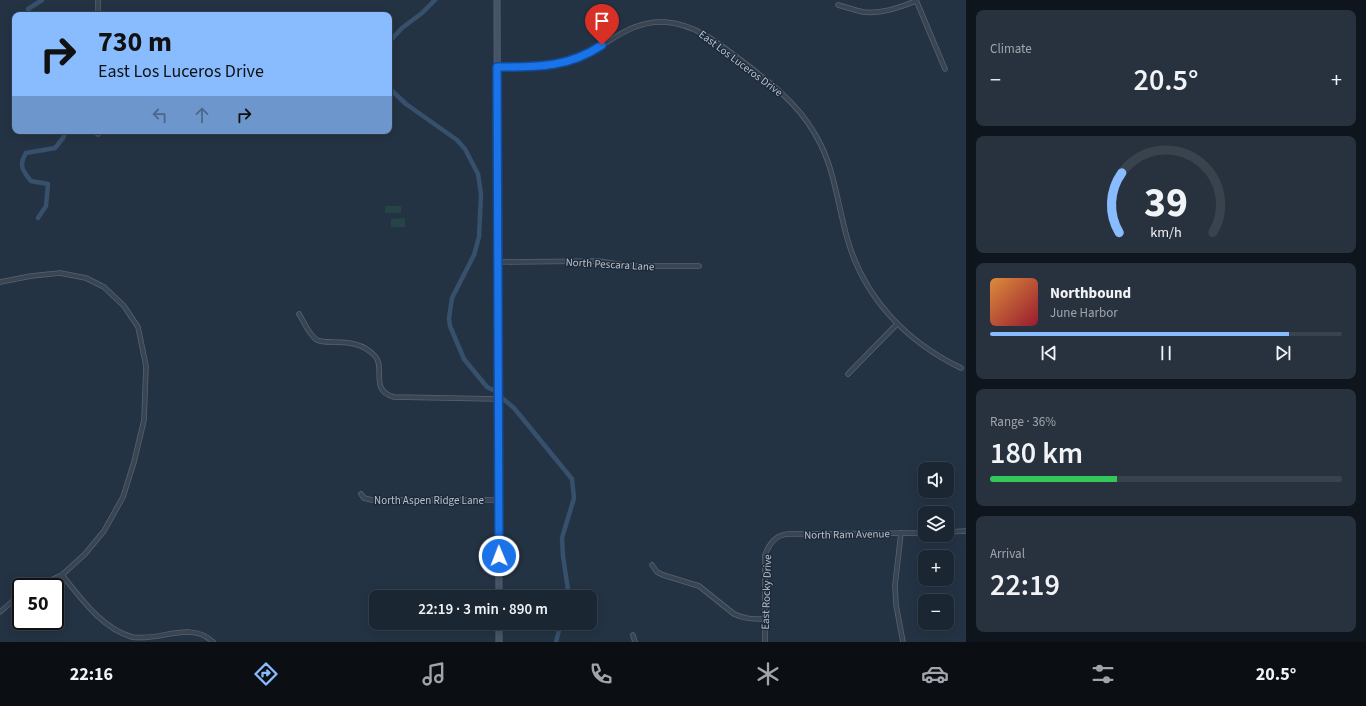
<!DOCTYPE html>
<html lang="en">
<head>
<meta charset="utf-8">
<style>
  body { margin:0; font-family:"Source Sans 3",sans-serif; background:#28323f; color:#f1f3f6; height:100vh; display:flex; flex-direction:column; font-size:15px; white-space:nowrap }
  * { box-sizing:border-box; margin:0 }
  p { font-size:13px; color:#a0a5ac }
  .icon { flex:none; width:22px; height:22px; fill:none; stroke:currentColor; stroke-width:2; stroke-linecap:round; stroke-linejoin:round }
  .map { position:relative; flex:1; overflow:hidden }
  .sheet { display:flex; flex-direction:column; gap:10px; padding:10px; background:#0f151c; width:400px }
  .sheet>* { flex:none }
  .guide { position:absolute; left:12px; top:12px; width:380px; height:122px; border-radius:8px; box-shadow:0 2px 10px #0003,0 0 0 1px #39434e; background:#89bcff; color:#111; overflow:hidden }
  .fabs { position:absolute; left:918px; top:462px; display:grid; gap:8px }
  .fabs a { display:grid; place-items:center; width:36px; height:36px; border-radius:8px; background:#1b2633; box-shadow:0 2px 10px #0003,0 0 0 1px #39434e; font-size:20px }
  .speed { position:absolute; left:12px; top:578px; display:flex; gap:8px; font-size:20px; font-weight:700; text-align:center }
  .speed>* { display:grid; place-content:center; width:52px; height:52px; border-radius:50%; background:#1b2633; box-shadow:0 2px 10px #0003,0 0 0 1px #39434e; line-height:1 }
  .speed .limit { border:2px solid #111; border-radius:6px; background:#fff; color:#111 }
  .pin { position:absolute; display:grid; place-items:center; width:34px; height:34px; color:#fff; margin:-41px -17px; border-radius:50% 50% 50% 0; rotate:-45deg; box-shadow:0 0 4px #0007 }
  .pin .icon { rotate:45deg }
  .me { position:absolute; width:44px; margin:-22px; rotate:359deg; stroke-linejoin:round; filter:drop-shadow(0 0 3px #0008) }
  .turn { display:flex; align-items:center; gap:14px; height:84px; padding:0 20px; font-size:18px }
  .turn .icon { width:52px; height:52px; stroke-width:2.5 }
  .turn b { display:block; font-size:28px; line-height:34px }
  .lanes { display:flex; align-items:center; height:38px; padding:0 20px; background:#0003; justify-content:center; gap:20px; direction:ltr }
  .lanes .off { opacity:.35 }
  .big { font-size:30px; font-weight:600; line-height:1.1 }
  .sheet .widget { flex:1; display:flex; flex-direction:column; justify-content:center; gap:6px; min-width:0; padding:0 14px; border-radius:8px; background:#28323f }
  .sheet .dial { align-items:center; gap:0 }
  .dial svg { height:104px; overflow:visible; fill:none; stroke:#39434e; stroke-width:7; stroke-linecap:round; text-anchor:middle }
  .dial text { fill:#f1f3f6; stroke:none }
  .song { display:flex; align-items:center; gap:12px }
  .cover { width:48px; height:48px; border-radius:6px; background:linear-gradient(135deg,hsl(30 70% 55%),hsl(350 70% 35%)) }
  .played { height:4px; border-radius:2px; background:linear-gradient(90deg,#89bcff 85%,#39434e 85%) }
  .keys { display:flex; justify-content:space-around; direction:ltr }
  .heat { display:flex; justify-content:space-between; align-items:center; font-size:22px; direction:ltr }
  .charge { height:6px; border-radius:3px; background:linear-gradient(90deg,#34c759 36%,#39434e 0) }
  .trip { position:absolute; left:369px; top:590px; width:228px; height:40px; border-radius:8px; background:#1b2633; box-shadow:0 2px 10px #0003,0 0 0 1px #39434e; font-weight:600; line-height:40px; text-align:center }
  .menu { display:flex; height:64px; justify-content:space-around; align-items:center; background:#0b0f14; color:#a0a5ac }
  .menu .icon { width:28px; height:28px }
  .menu .on { color:#89bcff }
  .menu b { font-size:18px; color:#f1f3f6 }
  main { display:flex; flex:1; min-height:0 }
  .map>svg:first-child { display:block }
  .green { fill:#264345 }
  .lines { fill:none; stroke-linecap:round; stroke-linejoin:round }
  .canal { stroke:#37506c; stroke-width:4.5 }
  .street-casing { stroke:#576371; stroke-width:5.5 }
  .secondary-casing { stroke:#576371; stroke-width:7 }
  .street { stroke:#394553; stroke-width:4 }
  .secondary { stroke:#475467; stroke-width:5.5 }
  .route-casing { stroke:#114b97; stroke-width:10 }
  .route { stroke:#1a73e8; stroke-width:7 }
  .labels { text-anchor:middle; stroke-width:3; stroke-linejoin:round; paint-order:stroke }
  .street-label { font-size:11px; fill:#b6c0cd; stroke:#1e2a39 }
</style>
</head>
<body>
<main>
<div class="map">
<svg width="966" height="642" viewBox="0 0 966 642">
  <rect width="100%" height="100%" fill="#243344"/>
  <!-- green -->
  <g class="green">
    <rect x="385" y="206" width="16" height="7"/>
    <path d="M405,218V227H391V219Z"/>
  </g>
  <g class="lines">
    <!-- canal -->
    <g class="canal">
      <path d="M30,15L28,9L42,0"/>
      <path d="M389,42L402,28L422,13L435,0"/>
      <path d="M389,88L406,104L457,140L465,149L478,174L481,194L479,237L474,255L452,298L449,318L450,326L464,359L487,387L493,390"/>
      <path d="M38,218L46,206L48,184L31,181C23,171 18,166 26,153L55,148L63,138L66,131"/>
      <path d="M502,398L514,408L572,479L574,498L562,538L563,556L568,590L567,597"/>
      <path d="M556,642L561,623"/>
    </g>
    <defs>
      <g id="street">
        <path d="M916,0L945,69"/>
        <path d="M838,5C846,7 854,10 863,12C882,14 898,8 916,1"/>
        <path d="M98,15V0"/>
        <path d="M497,67C523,67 550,69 575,59C607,47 628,20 665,22C694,24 716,41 738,58C767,80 797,102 815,134C835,167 837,204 848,241C865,299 907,342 961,368"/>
        <path d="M98,134V131"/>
        <path d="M497,262L598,261L631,266H699"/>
        <path d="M0,282L31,276L60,273L86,278L104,287L124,306L138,327L146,366L144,420L134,462L123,497L104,531L85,554L62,575L36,587"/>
        <path d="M299,314C304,322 309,335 317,340C321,342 327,342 332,342C348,342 363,343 375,356C386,368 369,390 394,397L498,399"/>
        <path d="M848,374L897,324"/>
        <path d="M361,494L364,498L372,500H498"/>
        <path d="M947,532L966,531"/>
        <path d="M901,533L895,585L896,605L903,642"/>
        <path d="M652,565L657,572L663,575L699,586L734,614C744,619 753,619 765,619"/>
        <path d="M62,575C81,598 101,628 132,637C160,642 190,620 213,642"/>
        <path d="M0,612L21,594"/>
        <path d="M633,635L635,642"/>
        <path d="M765,642V555C769,544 775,535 788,534L925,533"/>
      </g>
      <g id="secondary">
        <path d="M497,0L499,597"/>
        <path d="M499,623V642"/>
      </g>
    </defs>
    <!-- street casing -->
    <use href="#street" class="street-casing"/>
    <!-- secondary casing -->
    <use href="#secondary" class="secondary-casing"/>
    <!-- street -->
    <use href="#street" class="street"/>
    <!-- secondary -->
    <use href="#secondary" class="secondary"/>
  </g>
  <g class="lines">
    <defs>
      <path id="route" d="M499,556L497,67C536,67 568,68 602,45"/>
    </defs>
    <!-- route casing -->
    <use href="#route" class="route-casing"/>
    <!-- route -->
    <use href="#route" class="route"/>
  </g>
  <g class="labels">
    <!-- street labels -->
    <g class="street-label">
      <text transform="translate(741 63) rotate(37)" y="4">East Los Luceros Drive</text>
      <text transform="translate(610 264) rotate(3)" y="4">North Pescara Lane</text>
      <text x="429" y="504">North Aspen Ridge Lane</text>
      <text transform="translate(847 534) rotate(-1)" y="4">North Ram Avenue</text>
      <text transform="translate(766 592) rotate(-88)" y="4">East Rocky Drive</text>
    </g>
  </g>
</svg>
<div class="fabs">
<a><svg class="icon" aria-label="sound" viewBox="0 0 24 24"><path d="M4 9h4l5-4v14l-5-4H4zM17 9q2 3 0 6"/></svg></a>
<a><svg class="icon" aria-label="layers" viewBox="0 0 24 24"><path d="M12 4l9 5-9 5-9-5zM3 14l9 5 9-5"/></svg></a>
<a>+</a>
<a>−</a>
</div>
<div class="speed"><div class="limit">50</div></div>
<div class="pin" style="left:602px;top:45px;background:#d93025"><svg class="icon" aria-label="arrive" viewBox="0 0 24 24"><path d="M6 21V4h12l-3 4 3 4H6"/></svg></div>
<svg class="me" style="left:499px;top:556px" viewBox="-20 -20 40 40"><circle r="17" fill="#1a73e8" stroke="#fff" stroke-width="3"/><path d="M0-11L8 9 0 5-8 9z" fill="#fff"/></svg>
<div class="trip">22:19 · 3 min · 890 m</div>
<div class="guide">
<div class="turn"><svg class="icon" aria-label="right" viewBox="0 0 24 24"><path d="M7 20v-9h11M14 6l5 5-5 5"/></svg><div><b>730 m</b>East Los Luceros Drive</div></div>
<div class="lanes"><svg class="icon off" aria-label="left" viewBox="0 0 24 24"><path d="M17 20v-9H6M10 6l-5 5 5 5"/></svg><svg class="icon off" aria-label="ahead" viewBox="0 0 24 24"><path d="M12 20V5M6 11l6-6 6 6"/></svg><svg class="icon" aria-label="right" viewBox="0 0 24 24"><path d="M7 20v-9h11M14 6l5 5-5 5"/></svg></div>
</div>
</div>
<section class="sheet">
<div class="widget"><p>Climate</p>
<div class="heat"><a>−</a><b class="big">20.5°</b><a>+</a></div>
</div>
<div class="widget dial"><svg viewBox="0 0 100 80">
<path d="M14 69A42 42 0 1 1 86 69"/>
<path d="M14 69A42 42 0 0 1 16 23" stroke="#89bcff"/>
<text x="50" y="56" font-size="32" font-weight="700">39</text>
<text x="50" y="72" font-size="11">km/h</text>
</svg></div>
<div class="widget">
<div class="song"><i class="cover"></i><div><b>Northbound</b><p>June Harbor</p></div></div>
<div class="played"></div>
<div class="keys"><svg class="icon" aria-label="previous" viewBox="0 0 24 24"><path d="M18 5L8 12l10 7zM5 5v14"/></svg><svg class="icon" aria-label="pause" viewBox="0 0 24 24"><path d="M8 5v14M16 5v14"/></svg><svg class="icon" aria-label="next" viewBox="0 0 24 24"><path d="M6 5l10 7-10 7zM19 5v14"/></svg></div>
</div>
<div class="widget"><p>Range · 36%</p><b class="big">180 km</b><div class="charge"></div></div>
<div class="widget"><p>Arrival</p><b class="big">22:19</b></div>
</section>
</main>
<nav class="menu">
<b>22:16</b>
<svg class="icon on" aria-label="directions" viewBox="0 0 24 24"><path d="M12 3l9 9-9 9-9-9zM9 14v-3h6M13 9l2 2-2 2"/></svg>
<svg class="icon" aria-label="music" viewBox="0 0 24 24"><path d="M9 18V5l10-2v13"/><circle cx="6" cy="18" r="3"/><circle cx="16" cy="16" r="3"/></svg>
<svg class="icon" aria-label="phone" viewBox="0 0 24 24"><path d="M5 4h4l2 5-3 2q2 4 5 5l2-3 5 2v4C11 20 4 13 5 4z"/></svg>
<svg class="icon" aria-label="climate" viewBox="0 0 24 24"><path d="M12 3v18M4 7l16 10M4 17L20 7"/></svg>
<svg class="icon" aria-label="car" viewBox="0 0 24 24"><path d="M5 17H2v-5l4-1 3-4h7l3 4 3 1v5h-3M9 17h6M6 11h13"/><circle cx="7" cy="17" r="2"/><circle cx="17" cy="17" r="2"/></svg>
<svg class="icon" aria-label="filters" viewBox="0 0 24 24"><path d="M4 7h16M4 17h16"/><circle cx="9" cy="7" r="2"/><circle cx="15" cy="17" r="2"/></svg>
<b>20.5°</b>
</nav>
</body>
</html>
